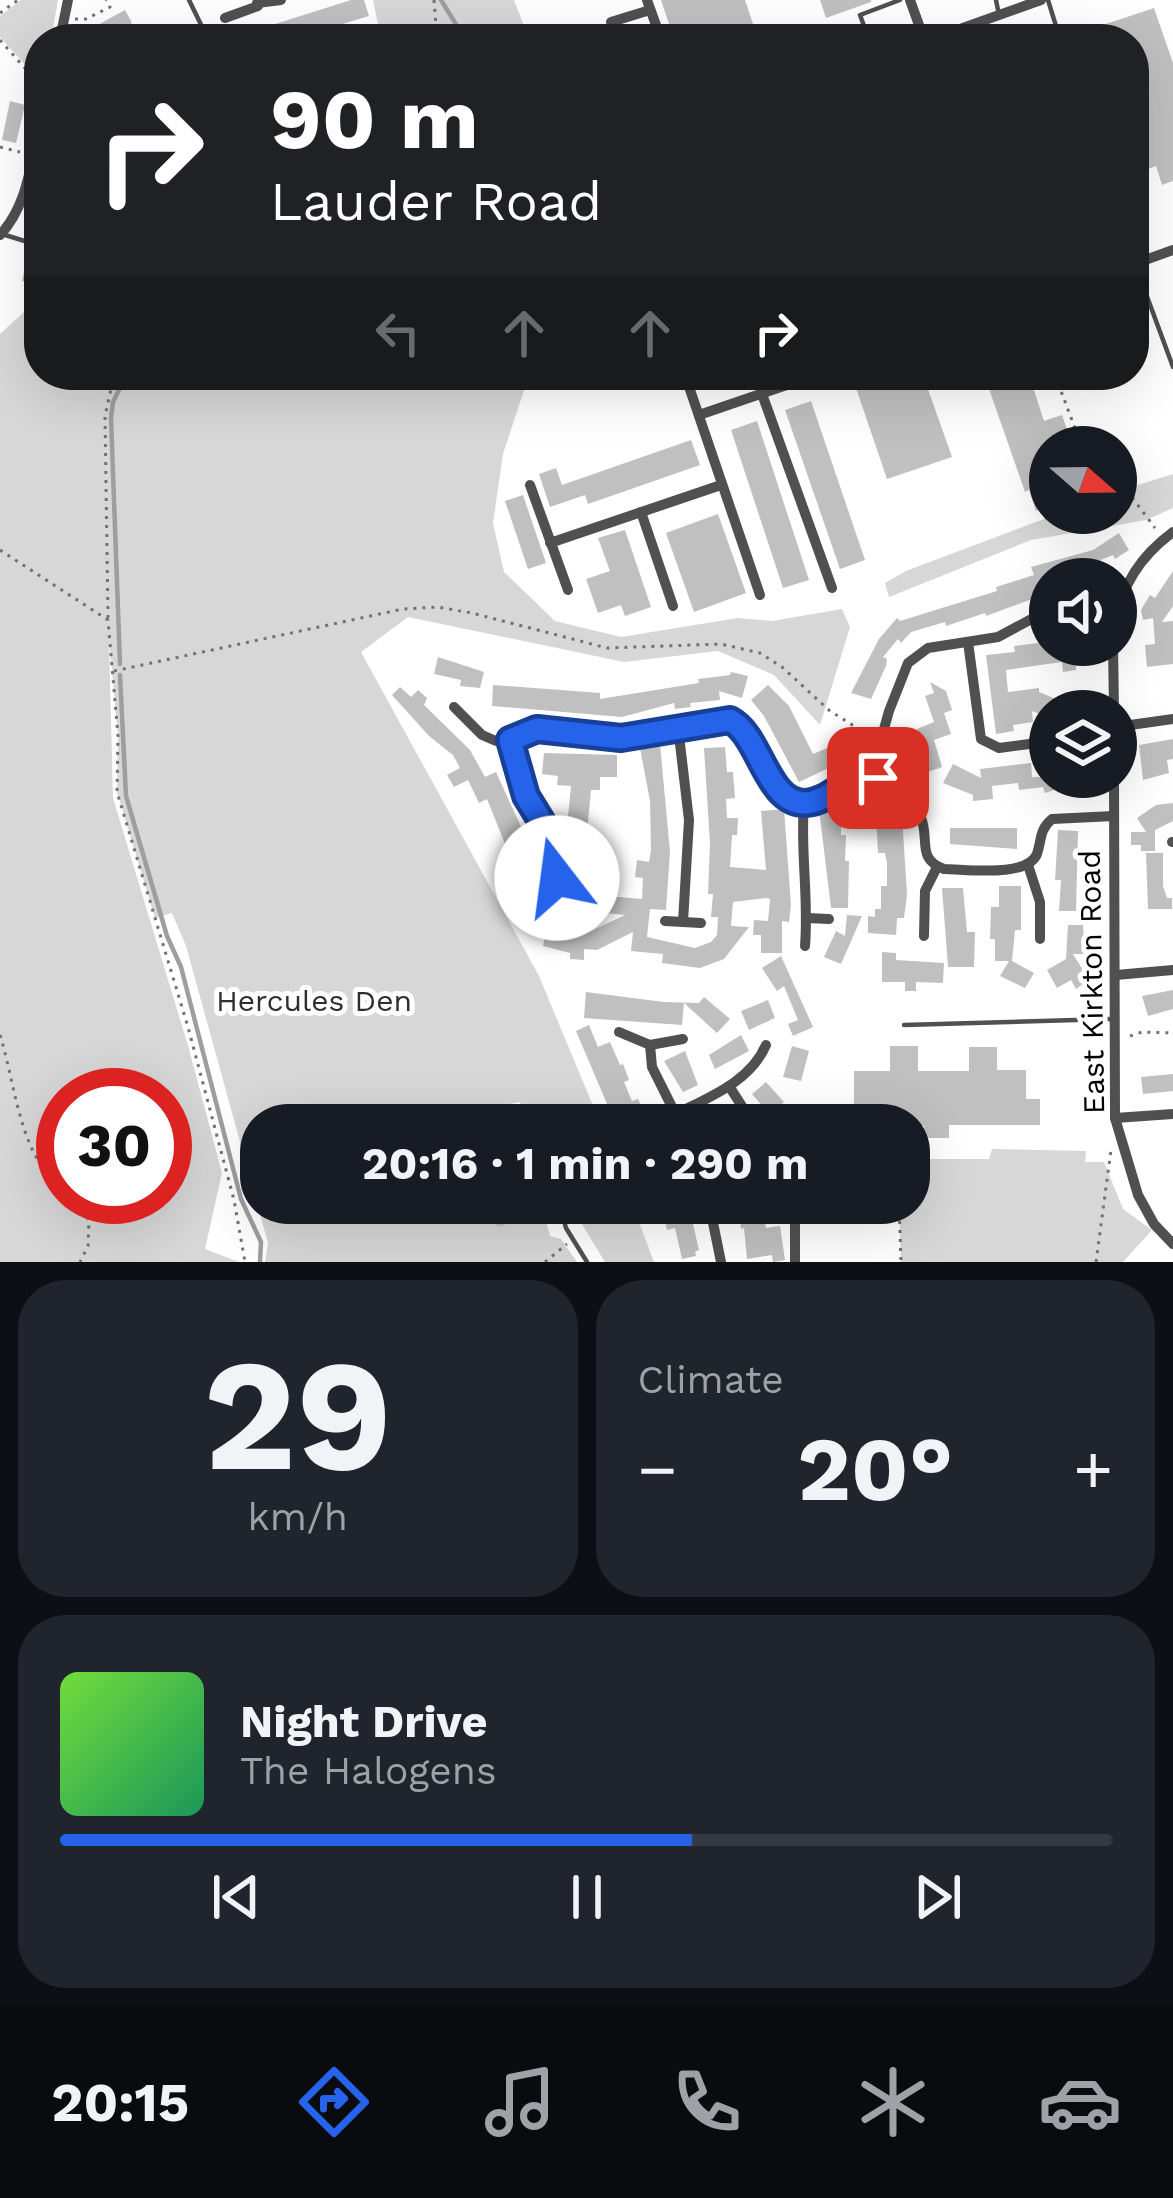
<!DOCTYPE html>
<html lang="en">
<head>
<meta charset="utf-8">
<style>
  body { margin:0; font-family:"Work Sans",sans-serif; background:#20242c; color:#f1f3f6; height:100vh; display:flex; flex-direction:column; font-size:45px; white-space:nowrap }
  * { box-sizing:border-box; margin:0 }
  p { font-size:39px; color:#9ea1a6 }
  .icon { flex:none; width:66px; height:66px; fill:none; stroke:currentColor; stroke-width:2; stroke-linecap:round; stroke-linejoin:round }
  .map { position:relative; height:1262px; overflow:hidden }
  .panel { display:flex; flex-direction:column; gap:18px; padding:18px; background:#0d0f14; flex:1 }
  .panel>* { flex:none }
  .hud { position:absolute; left:24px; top:24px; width:1125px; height:366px; border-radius:48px; box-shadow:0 12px 48px #0002; background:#202124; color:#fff; overflow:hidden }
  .needle { width:78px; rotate:110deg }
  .tools { position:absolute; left:1029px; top:426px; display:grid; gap:24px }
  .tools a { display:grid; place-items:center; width:108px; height:108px; border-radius:50%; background:#171b24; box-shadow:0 12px 48px #0002; font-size:60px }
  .speed { position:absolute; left:36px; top:1068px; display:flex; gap:24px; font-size:60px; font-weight:700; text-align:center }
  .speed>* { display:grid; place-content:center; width:156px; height:156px; border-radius:50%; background:#171b24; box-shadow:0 12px 48px #0002; line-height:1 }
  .speed .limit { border:18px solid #d22; background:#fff; color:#111 }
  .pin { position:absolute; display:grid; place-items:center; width:102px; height:102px; color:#fff; margin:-51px; border-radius:24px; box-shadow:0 6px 18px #0006 }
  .me { position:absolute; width:132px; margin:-66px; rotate:345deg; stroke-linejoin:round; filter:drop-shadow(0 0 9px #0008) }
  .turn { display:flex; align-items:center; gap:42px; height:252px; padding:0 48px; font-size:54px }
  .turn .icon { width:156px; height:156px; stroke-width:2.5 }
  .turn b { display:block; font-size:84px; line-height:102px }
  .lanes { display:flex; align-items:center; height:114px; padding:0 48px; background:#0003; justify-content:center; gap:60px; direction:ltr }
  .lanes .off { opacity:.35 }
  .big { font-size:90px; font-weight:700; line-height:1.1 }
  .panel .widget { flex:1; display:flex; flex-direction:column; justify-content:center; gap:18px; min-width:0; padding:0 42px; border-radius:48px; background:#20242c }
  .panel .dial { align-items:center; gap:0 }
  .dial b { font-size:156px; line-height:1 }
  .song { display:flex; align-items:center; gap:36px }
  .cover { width:144px; height:144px; border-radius:18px; background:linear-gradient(135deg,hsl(100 70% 55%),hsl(150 70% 35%)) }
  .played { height:12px; border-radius:6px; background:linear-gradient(90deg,#2563eb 60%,#363941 60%) }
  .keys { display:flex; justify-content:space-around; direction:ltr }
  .heat { display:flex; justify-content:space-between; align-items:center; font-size:66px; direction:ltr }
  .panel .tiles { flex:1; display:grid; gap:18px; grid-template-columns:1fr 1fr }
  .widget:last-child { grid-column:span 2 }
  .trip { position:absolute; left:240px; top:1104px; width:690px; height:120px; border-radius:48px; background:#171b24; box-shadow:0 12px 48px #0002; font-weight:700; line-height:120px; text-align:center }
  .menu { display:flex; height:192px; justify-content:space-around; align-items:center; background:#090b0e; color:#9ea1a6 }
  .menu .icon { width:84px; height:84px }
  .menu .on { color:#2563eb }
  .menu b { font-size:54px; color:#f1f3f6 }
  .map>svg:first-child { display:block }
  .green { fill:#d7d7d7; fill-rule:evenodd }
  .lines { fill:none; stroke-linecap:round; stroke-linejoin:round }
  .stream { stroke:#9e9e9e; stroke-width:4.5 }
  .building { fill:#c0c0c0 }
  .path { stroke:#727272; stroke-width:3; stroke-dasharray:3 6; stroke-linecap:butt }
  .service { stroke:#505050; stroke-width:4.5 }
  .minor { stroke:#505050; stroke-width:10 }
  .route-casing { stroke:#184099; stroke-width:30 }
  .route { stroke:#2563eb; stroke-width:21 }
  .labels { text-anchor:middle; stroke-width:10; stroke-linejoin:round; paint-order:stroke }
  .street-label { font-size:30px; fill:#000; stroke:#fff }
  .park-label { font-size:30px; fill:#2e2e2e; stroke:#fff }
</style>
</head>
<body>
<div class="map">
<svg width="1173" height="1262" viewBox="0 0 1173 1262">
  <rect width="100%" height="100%" fill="#fff"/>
  <!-- green -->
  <g class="green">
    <path d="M21,0H58L51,39H39V80L0,37V16Z"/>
    <path d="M373,0H514L529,39H366L380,34Z"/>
    <path d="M39,298V375H529L503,454L493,523L504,572L555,621L621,637L738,618L772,621L842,609L850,627L820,725L774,675L718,651L624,662L408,617L361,652L539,976L601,1125H552L550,1121L529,1124L520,1102L489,1108L493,1125H261V1203H541L550,1236L561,1239L577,1262H265L268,1243L186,946L172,913L155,918L117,792L118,736L109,640L113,798L189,1049L222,1173L205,1249L239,1262H0V334ZM63,1095H165V1197H63Z"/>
    <path d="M1173,474V508L1146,520L1031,540L889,597L885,583L906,571L1060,513H1116V492Z"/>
    <path d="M992,1149L1086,1151L1085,1162H1104L1123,1209L1152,1230L1123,1262H901L899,1203H909V1159H989Z"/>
    <path d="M575,1203H632L654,1262H605L580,1221Z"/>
  </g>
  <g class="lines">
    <!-- stream -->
    <g class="stream">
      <path d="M441,0L457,26L459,39"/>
      <path d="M120,664L111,418L113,402L126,375"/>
      <path d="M120,675L126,796L167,936L181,967L241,1199L261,1242L260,1262"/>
    </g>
  </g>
  <!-- building -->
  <g class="building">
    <path d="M351,0H364L369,16L292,39H228Z"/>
    <path d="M661,0H745L758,39H674Z"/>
    <path d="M820,0H871V2L826,18Z"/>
    <path d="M1154,8L1173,63V181L1162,185L1156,166L1146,170L1134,136V39H1101L1097,27Z"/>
    <path d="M125,10L132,23L102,39H72Z"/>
    <path d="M10,101L25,105L16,143L2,140Z"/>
    <path d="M35,226H39L37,285L22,281L29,249L38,244L32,236Z"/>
    <path d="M884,375L924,378L952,457L887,479L855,385Z"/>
    <path d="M975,375H1029L1044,421L1062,415L1073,447H1050V506L1036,511L1029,490L1025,492L988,386L979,389Z"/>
    <path d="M811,401L865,560L840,569L785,410Z"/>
    <path d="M757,421L809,580L783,588L731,430Z"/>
    <path d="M691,440L700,465L588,504L585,495L550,507L539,474L556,468L562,485Z"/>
    <path d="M523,495L546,563L528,569L505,501Z"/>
    <path d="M718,514L746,593L694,612L666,533Z"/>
    <path d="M625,530L651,607L625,616L621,605L598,613L586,579L610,571L598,538Z"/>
    <path d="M1119,533L1129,550L1115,559L1113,555L1078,569L1080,576L1050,579V589L1031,595L1032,599L986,616L985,613L946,626L945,622L911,632L901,643L898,639L883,657L887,659L886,666L871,699L851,693L879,639L897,618L900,621L997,591L996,587L1034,575L1031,567L1093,550Z"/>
    <path d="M1173,571V606L1162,622L1173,621V664L1147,667L1145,645L1155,644L1153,618L1143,620L1141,610L1150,595L1155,598Z"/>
    <path d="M1050,632V645H1075L1076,670L1063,672L1062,662L1006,670L1008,692L1039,688V692L1084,711H1050V718L1032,711L1033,722L1013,725L1014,731L996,734L986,655L1015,652L1014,646L1039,643L1038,633Z"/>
    <path d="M438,657L484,672L480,688L460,686L461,680L434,674Z"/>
    <path d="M731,672L748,676L742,698L719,691L720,700L690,703L691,707L675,709L674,703L622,717L492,706L493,685L600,693V699L699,683L698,679L730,675Z"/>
    <path d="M930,682L946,691L952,710L944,713L951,734L934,740L942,767L922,774L920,767L909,771L905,760L918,756L915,747L923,745L917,729L934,722L925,696L934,693Z"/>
    <path d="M768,685L789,706L813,754L832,746L840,760L835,765L799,782L764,716L751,700Z"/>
    <path d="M400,687L411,697L418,690L427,698L424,705L470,750L485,777L496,772L527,840L525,848L533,867L552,896L534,903L538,914L520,922L509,897L524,891L487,799L479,803L468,780L454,787L447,775L460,768L453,755L429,736L392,695Z"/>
    <path d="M1173,739V759L1167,760L1169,773L1143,780L1139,745Z"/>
    <path d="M660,744L670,852L666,910L650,909L647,937L695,948L711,942L717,935L718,917H711L713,894H708L710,843L704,748L725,747L727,772H733L735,798L726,799L727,818H738L737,835H732L730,867L766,870L761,811L784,809L791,905L789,922L782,921V953H761V935H753L754,920L768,921L770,899L766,898L733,902L731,926L749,927L724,959L700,968L662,963L663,954L631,951L633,932L597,950L584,949V960L570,959V953L543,946L546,929L589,932L625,915L594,912L595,894L587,893L590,867L580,866L581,847L574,846L576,822L568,816L571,786L557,785L558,776L542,774L544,753L617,755V777H600V790H591L587,832L596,833L594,850L602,851L601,865L611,866L608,896L642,899L643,878L635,877L637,860L649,862L651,850L650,801L640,748Z"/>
    <path d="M1031,763L1032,777H1074L1071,784L1061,792L1057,789L1045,793L1043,787L1019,790L1018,783L992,786L993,799L973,801V795L943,783L953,764L981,778L980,769Z"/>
    <path d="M1173,803V821L1155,830V851H1141V845H1131V832H1146L1137,818L1156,805Z"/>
    <path d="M819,809H841V835H846L845,861H849L848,908H831Z"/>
    <path d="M876,816H902L907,894L904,918H897L896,935L868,933V916L875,917V909H881V886H887V863L885,853H878Z"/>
    <path d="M950,828H1017V849L950,844Z"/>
    <path d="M1058,830L1078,831L1076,911H1059L1061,880H1055Z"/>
    <path d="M1146,853H1163V886L1167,898H1172V909H1148Z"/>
    <path d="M999,886H1021V930H1015L1012,961L1034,973L1025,988L1000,976L1009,961H995V939H990L991,907H999Z"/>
    <path d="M942,888H963L967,932H975L974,967H948Z"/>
    <path d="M847,915L862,916L841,964L824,957L836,931L845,936Z"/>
    <path d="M1068,925H1083L1084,939H1087V954H1073L1089,980L1076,989L1071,980L1057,988L1047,970L1066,959Z"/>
    <path d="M882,952L896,953V960L944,963L943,983L916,982V991H905V982H882Z"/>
    <path d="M781,956L813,1027L793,1036L788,1024L798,1020L784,986L777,991L762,968Z"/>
    <path d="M1173,990V1009L1148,1016L1142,996Z"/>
    <path d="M586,992L664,1002L699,1003L704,997L730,1019L717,1033L684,1003L682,1025L584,1018Z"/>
    <path d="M768,1000L775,1018L749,1030L741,1011Z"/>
    <path d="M589,1025L598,1047L610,1042L620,1065L623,1064L629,1080L624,1082L632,1101L638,1099L645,1114L639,1117L642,1125H616L576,1031Z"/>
    <path d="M741,1035L749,1051L715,1069L709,1055Z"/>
    <path d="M792,1046L809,1051L801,1081L783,1077Z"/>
    <path d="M890,1046H918V1071H969V1047H997V1070H1026V1099H1040V1125H949V1138H924V1126L869,1125V1110H854V1071H890Z"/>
    <path d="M685,1051L698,1085L683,1092L664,1061Z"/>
    <path d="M1173,1074V1091L1143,1094L1141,1077Z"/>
    <path d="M766,1082L784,1102L770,1115L752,1094Z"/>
    <path d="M490,1203H538L542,1214L497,1227Z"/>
    <path d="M674,1203L676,1213L695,1208L699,1222L693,1224L699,1250L695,1252L696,1256L682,1259L675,1228L667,1230L661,1206Z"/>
    <path d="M736,1203H762L766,1228L780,1226L785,1260L773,1262L772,1255L747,1259L744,1228L741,1229L740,1221L736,1222L733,1205Z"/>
  </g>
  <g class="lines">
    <!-- path -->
    <g class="path">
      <path d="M434,0L437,39"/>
      <path d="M0,13L18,0"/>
      <path d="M75,19H86L110,7L106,0"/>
      <path d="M0,40L39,84"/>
      <path d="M0,147L20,152"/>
      <path d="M1055,375L1082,447"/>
      <path d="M1116,476L1155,528"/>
      <path d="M0,550L108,620L118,736L117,792L188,1027L234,1200L245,1262"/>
      <path d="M108,618L105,416L114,375"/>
      <path d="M114,671L403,609L437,607L472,613L607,648L721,644L760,653L782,667L830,711L854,726L868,747"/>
      <path d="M0,1035C17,1090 18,1151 63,1192"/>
      <path d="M1130,1036L1142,1032L1173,1033"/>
      <path d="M69,1197L89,1220L88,1246L80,1262"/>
      <path d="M899,1203L901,1262"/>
      <path d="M545,1262L567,1244"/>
      <path d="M1096,1262L1111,1150"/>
    </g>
    <!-- service -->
    <g class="service">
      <path d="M189,0L208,39"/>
      <path d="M996,0L999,15"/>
      <path d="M1048,0L1060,39"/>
      <path d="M983,21L989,39"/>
      <path d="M867,34L860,15L900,0"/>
      <path d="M2,234L31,243"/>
      <path d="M1135,264L1173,367"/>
      <path d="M904,1025L1110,1019"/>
      <path d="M559,1203L566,1228L587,1262"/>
    </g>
    <!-- minor -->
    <g class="minor">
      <path d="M647,0L661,39"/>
      <path d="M910,0L924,39"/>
      <path d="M257,3L281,0"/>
      <path d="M225,18L258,6"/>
      <path d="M611,22L650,10"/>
      <path d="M60,39L68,0"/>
      <path d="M932,39L1041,0"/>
      <path d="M0,235C27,206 30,167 39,130"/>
      <path d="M1134,264L1173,250"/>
      <path d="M685,375L760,595"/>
      <path d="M762,394L832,588"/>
      <path d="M699,415L816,375"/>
      <path d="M530,485L568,590"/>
      <path d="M641,512L673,606"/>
      <path d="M550,543L721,485"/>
      <path d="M1116,621C1122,584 1143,554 1173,532"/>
      <path d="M968,642L981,739L999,748L1037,743"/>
      <path d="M1113,645L1114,711"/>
      <path d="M454,707L482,735L496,741L537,729L621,738L721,719L737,723L749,733L765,773L798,801L809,802L865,776C884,779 913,800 921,818C930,839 916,859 944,869C966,869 1027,878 1037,854C1042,839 1039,830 1052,819L1114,816"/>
      <path d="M678,727L689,820L683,922"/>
      <path d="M1116,727L1173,719"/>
      <path d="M510,740L526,796L550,835L556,872L568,902"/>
      <path d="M871,776L889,711L908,663L928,648L998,637L1050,609"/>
      <path d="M1114,777L1115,1118L1138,1195L1154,1224L1173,1244"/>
      <path d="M804,803C800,851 809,897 805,946"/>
      <path d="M1172,842H1173"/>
      <path d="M1028,865L1040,902V939"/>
      <path d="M553,909L568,902L587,904"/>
      <path d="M807,918L829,919"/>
      <path d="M665,921L701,923"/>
      <path d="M924,936L925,891L937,867"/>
      <path d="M1116,975L1173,970"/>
      <path d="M619,1032L650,1045L683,1039"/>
      <path d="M650,1045L652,1067L681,1125"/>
      <path d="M729,1086L754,1125"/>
      <path d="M676,1114C709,1097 750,1082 766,1045"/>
      <path d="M1115,1118L1173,1114"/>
      <path d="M709,1203L721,1262"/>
      <path d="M795,1262V1224"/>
    </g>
  </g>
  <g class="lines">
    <defs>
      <path id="route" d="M557,878L550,835L526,796L510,740L537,729L621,738L730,720C761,736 766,804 806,803C833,801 849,771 878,778"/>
    </defs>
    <!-- route casing -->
    <use href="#route" class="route-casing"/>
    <!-- route -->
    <use href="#route" class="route"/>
  </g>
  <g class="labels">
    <!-- street labels -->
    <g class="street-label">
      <text transform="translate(1092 982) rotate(-91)" y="10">East Kirkton Road</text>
    </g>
    <!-- park labels -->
    <g class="park-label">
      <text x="314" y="1011">Hercules Den</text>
    </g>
  </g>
</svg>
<div class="tools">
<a><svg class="needle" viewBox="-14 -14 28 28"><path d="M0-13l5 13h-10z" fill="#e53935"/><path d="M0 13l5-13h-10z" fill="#9ea1a6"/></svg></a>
<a><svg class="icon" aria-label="sound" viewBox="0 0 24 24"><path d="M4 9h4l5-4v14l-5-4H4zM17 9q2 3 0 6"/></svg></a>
<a><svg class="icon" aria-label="layers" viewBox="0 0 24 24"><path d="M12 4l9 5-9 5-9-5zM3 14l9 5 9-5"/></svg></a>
</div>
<div class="speed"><div class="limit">30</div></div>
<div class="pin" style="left:878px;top:778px;background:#d93025"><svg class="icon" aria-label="arrive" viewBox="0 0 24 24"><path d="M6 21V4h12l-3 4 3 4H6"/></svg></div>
<svg class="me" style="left:557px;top:878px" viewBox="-20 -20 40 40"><circle r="19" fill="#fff"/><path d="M0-13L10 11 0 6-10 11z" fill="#2563eb"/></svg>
<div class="trip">20:16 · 1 min · 290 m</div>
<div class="hud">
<div class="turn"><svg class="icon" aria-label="right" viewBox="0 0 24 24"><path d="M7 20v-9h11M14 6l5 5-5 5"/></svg><div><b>90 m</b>Lauder Road</div></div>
<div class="lanes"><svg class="icon off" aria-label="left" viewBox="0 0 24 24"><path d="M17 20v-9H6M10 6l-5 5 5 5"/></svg><svg class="icon off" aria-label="ahead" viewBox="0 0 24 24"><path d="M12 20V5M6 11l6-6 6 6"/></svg><svg class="icon off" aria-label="ahead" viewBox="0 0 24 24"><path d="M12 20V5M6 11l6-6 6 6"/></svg><svg class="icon" aria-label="right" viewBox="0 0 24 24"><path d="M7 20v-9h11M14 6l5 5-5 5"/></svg></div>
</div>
</div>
<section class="panel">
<div class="tiles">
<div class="widget dial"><b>29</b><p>km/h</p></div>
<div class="widget"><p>Climate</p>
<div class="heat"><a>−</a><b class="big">20°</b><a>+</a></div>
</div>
<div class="widget">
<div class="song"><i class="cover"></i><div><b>Night Drive</b><p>The Halogens</p></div></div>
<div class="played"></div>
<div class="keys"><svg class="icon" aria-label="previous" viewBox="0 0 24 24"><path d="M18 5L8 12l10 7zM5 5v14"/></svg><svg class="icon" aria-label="pause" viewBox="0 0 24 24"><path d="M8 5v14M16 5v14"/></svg><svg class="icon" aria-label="next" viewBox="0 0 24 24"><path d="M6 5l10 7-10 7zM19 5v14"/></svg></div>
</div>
</div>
</section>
<nav class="menu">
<b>20:15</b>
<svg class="icon on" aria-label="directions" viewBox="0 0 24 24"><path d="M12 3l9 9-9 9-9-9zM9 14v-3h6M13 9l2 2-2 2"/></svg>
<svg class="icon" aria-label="music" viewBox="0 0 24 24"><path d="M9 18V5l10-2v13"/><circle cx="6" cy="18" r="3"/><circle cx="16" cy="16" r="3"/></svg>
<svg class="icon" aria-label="phone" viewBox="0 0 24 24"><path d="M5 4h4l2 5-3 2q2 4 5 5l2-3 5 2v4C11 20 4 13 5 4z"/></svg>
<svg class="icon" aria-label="climate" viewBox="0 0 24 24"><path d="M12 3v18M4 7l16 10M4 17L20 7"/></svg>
<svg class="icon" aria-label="car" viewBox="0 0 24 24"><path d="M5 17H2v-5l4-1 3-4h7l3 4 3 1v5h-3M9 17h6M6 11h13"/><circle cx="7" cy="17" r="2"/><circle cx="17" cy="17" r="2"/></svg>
</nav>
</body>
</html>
